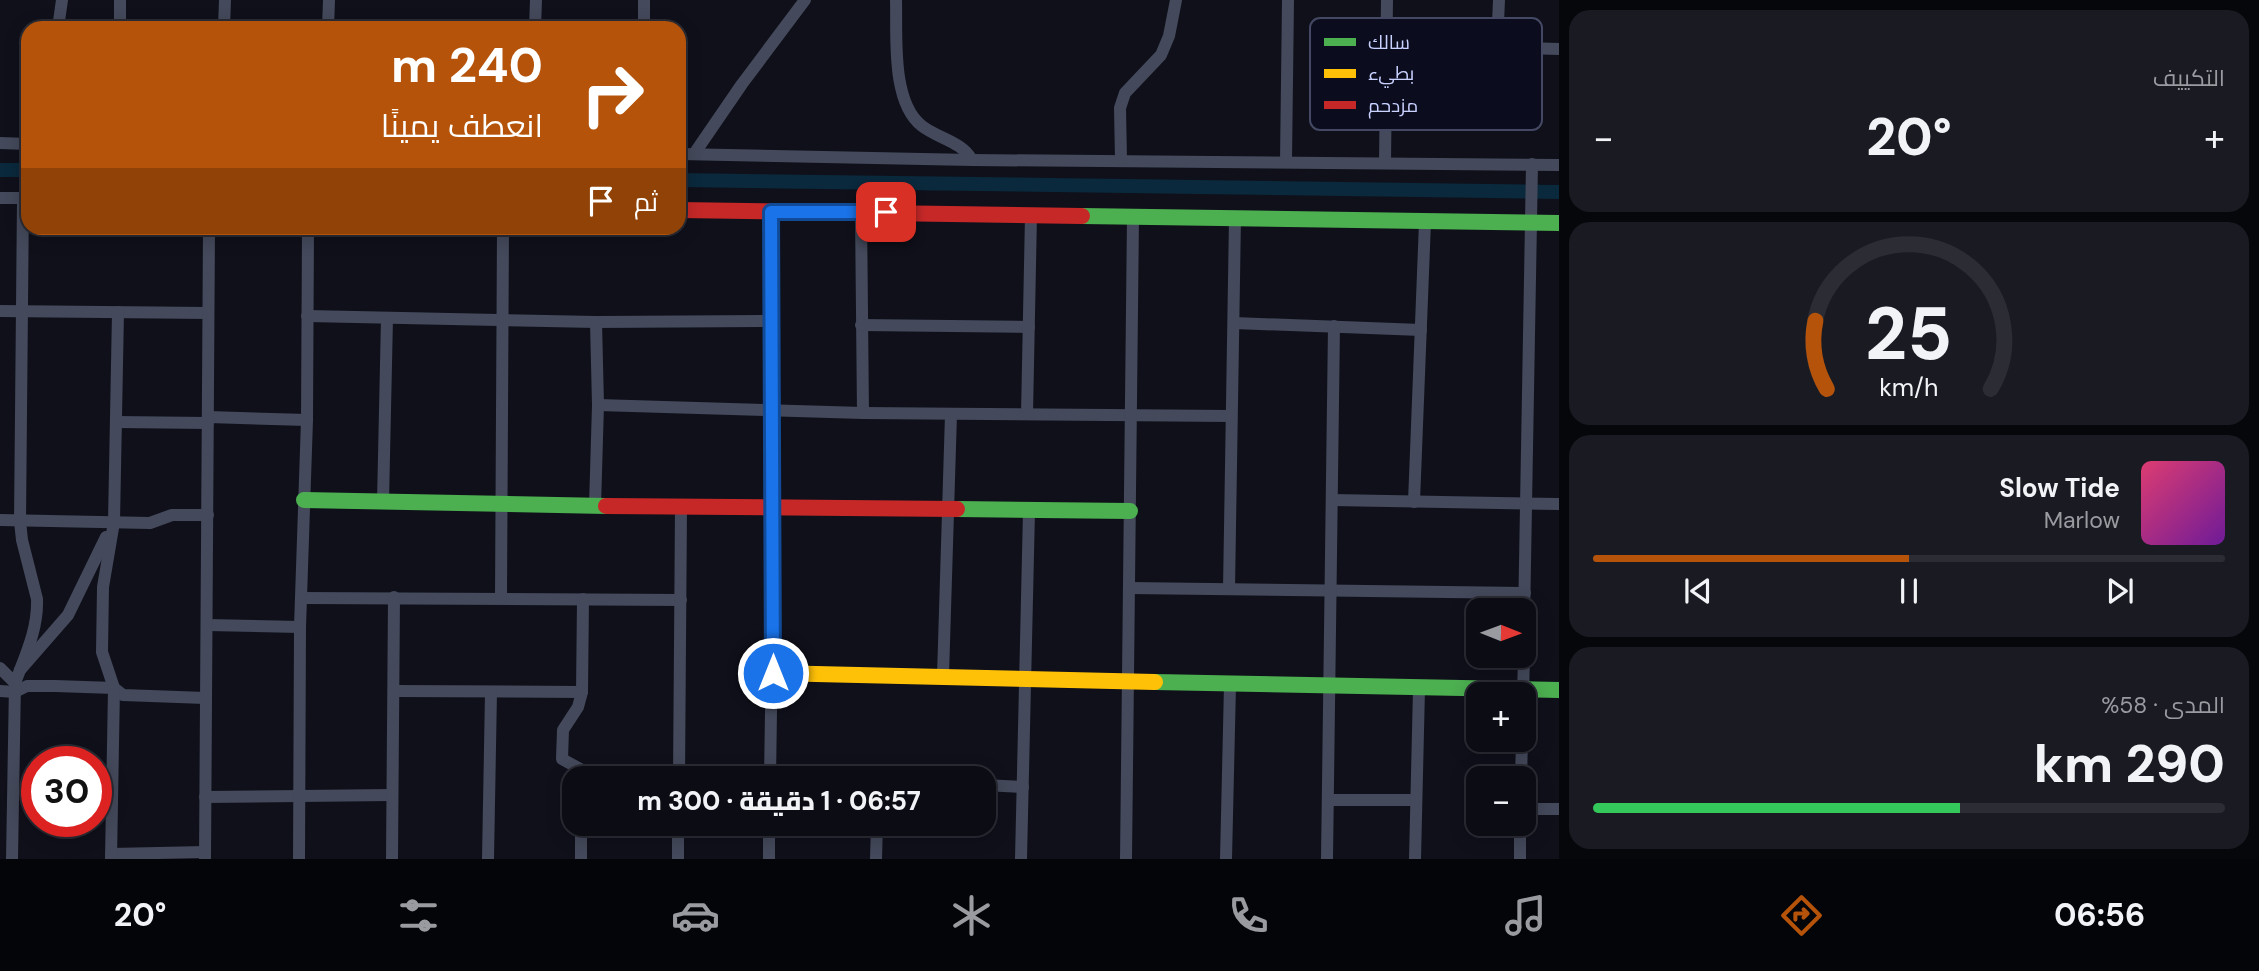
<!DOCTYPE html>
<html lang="ar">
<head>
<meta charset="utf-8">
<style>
  body { margin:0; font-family:"DM Sans",Cairo,sans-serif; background:#191a22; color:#f1f3f6; direction:rtl; height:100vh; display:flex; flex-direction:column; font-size:26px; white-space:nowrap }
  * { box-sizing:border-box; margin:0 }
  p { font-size:23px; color:#9a9ba0 }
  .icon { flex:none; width:38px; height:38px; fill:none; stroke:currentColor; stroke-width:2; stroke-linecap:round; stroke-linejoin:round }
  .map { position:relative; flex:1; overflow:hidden; direction:ltr }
  .drawer { display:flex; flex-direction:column; gap:10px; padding:10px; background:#06070b; width:700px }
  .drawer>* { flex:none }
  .banner { position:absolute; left:21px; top:21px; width:665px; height:214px; border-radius:21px; box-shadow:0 4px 18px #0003,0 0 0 2px #2b2c34; direction:rtl; background:#b45309; color:#fff; overflow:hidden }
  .needle { width:46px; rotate:91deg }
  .fabs { position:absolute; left:1466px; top:598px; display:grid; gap:14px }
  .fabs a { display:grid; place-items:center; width:70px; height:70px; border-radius:14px; background:#0b0c14; box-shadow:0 4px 18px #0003,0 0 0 2px #2b2c34; font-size:35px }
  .speed { position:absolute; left:21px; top:746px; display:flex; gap:14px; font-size:35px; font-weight:700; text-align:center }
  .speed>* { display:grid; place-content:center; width:91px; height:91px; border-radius:50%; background:#0b0c14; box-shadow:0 4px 18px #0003,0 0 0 2px #2b2c34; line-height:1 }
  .speed .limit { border:10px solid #d22; background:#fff; color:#111 }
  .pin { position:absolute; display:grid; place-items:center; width:60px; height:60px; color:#fff; margin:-30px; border-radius:14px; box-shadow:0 4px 10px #0006 }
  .me { position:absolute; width:77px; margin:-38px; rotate:0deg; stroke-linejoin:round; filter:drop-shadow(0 0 5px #0008) }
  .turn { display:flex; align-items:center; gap:24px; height:147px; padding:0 28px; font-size:32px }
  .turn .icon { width:91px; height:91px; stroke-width:2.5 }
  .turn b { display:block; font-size:49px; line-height:60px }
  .then { display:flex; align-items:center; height:66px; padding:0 28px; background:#0003; gap:14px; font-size:26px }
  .big { font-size:52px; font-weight:800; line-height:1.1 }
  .drawer .tile { flex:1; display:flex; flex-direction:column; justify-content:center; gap:10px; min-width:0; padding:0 24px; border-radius:21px; background:#191a22 }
  .drawer .dial { align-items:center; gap:0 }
  .dial svg { height:182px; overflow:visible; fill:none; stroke:#2b2c34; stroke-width:7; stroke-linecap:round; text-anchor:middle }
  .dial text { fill:#f1f3f6; stroke:none }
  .song { display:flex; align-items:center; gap:21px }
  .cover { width:84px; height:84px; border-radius:10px; background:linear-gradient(135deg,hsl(340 70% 55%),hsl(280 70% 35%)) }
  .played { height:7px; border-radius:4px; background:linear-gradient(90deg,#b45309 50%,#2b2c34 50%) }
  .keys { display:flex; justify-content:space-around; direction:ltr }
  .heat { display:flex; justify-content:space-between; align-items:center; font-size:38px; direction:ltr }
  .charge { height:10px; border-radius:5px; background:linear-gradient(90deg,#34c759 58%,#2b2c34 0) }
  .trip { position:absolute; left:562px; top:766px; width:434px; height:70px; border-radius:21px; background:#0b0c14; box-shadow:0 4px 18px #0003,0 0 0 2px #2b2c34; font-weight:800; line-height:70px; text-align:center; direction:rtl }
  .tab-bar { display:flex; height:112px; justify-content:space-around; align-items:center; background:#040508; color:#9a9ba0 }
  .tab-bar .icon { width:49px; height:49px }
  .tab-bar .current { color:#b45309 }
  .tab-bar b { font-size:32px; color:#f1f3f6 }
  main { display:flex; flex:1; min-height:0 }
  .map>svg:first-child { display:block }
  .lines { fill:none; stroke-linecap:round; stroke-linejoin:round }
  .canal { stroke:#0a293c; stroke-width:14 }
  .street { stroke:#44495b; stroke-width:12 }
  .fast { stroke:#4caf50; stroke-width:16 }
  .slow { stroke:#ffc107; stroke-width:16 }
  .jam { stroke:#c62828; stroke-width:16 }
  .route-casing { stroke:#114b97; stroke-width:18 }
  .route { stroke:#1a73e8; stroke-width:12 }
  .key { fill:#0b0d1e; stroke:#444862; stroke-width:2 }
  .key-label { font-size:19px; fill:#c9d1ff }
</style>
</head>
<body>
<main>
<section class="drawer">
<div class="tile"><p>التكييف</p>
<div class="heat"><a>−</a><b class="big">20°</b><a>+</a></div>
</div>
<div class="tile dial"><svg viewBox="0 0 100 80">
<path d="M14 69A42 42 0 1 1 86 69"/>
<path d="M14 69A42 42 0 0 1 9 39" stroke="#b45309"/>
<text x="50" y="56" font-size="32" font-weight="700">25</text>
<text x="50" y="72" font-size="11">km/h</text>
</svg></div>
<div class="tile">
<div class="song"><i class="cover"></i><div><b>Slow Tide</b><p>Marlow</p></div></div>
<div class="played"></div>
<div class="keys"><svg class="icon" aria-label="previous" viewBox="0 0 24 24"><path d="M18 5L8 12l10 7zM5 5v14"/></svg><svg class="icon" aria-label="pause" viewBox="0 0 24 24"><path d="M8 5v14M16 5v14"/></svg><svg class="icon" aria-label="next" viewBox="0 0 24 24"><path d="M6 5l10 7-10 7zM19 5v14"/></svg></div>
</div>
<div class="tile"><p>المدى · 58%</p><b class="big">290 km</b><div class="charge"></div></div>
</section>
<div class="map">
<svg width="1559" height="859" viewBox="0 0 1559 859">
  <rect width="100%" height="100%" fill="#0f101a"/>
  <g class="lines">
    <!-- canal -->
    <g class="canal">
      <path d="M0,170H28"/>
      <path d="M679,180L1559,192"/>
    </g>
    <!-- street -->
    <g class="street">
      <path d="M896,0C897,36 891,102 922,126C939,139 961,141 972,160"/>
      <path d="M58,28L62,0"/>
      <path d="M120,28V0"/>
      <path d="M224,28L225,0"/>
      <path d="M328,28L329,0"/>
      <path d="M535,28L536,0"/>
      <path d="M644,28V0"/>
      <path d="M1386,44L1559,49"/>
      <path d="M1497,46L1499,0"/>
      <path d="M0,143L28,144"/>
      <path d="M679,154L972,160L1559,165"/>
      <path d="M694,154L742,84L805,0"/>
      <path d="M1121,160L1120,108L1125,93L1161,55L1169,36L1176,0"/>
      <path d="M1286,161L1288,0"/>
      <path d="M1385,162L1387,0"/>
      <path d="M0,198H28"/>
      <path d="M861,212L863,413"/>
      <path d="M0,311L208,313"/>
      <path d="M307,316L596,322L771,321"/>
      <path d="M1234,323L1421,330"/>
      <path d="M861,325L1029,327"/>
      <path d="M598,405L863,413L1231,416"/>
      <path d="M1027,414L1031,215"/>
      <path d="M208,417L307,420"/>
      <path d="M116,422L208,423"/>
      <path d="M1332,500L1559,504"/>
      <path d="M383,502L387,318"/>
      <path d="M1414,502L1425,222"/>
      <path d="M595,506L598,405L596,322"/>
      <path d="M0,520L150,523L172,515H208"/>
      <path d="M1129,588L1525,593"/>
      <path d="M1229,589L1235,218"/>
      <path d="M302,598L681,600"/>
      <path d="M501,598L503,228"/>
      <path d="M1524,620L1532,164"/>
      <path d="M207,625L300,627"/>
      <path d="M0,668L15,683"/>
      <path d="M20,670C29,647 38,624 37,599L22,540L20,521L23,198"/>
      <path d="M943,676L951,414"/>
      <path d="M0,691L15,692L27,686H55L114,688L123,695L205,698"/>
      <path d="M395,691L582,692"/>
      <path d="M1523,695L1524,656"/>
      <path d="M582,770L871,772L877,779"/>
      <path d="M679,778L681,507"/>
      <path d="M582,779V770L562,759L563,730L578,707L582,692L583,599"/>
      <path d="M770,779L774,509L771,212"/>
      <path d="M1521,779L1522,740"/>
      <path d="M984,785L1023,787"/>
      <path d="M205,797L392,795"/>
      <path d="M1328,800H1416"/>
      <path d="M1524,809H1559"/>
      <path d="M111,854L205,852"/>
      <path d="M12,859L15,683L20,670L68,615L106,537"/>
      <path d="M111,859L114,688L102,652L103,587L114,522L118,312"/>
      <path d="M205,859L209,228"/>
      <path d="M299,859L300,627L307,420L308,228"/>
      <path d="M392,859L394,597"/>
      <path d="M488,859L491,692"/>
      <path d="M581,859V824"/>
      <path d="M678,859V824"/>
      <path d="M769,859V824"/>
      <path d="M876,859L877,824"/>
      <path d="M1021,859L1029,511"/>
      <path d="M1126,859L1133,217"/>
      <path d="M1226,859L1230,685"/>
      <path d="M1327,859L1334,326"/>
      <path d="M1415,859L1419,689"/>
      <path d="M1520,859V824"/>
    </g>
    <!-- fast -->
    <g class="fast">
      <path d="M1082,216L1559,223"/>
      <path d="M304,500L606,506"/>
      <path d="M957,509L1130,511"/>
      <path d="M1155,682L1559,690"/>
    </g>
    <!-- slow -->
    <path class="slow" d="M773,673L1155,682"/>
    <!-- jam -->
    <g class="jam">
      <path d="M679,210L1082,216"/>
      <path d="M606,506L957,509"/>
    </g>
  </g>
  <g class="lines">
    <defs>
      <path id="route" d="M773,673L771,212H886"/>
    </defs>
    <!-- route casing -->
    <use href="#route" class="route-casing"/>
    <!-- route -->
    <use href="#route" class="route"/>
  </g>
  <!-- legend -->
  <rect x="1310" y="18" width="232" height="112" rx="10" class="key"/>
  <rect x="1324" y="38" width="32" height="8" fill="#4caf50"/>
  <rect x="1324" y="69" width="32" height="9" fill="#ffc107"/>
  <rect x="1324" y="101" width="32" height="8" fill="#c62828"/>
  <g class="key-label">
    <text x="1368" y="49">سالك</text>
    <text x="1368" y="80">بطيء</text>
    <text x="1368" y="112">مزدحم</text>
  </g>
</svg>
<div class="fabs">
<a><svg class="needle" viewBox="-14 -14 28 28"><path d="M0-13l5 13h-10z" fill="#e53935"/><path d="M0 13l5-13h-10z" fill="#9a9ba0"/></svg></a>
<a>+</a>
<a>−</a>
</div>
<div class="speed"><div class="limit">30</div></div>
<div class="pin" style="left:886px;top:212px;background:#d93025"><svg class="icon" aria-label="arrive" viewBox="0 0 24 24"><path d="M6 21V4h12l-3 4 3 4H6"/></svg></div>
<svg class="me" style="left:773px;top:673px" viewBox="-20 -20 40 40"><circle r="17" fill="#1a73e8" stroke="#fff" stroke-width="3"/><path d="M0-11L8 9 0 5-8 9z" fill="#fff"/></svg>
<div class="trip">06:57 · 1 دقيقة · 300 m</div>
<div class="banner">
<div class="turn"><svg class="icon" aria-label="right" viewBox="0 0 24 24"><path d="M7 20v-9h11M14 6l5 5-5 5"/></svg><div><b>240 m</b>انعطف يمينًا</div></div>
<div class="then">ثم<svg class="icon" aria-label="arrive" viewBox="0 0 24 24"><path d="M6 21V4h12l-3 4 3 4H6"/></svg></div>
</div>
</div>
</main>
<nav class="tab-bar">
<b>06:56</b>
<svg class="icon current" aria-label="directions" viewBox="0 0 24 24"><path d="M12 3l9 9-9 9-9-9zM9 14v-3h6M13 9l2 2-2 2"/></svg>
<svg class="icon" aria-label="music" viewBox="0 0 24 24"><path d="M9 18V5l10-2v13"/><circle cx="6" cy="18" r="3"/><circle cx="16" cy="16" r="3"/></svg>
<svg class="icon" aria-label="phone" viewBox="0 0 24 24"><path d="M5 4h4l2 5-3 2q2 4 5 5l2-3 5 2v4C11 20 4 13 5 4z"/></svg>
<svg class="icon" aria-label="climate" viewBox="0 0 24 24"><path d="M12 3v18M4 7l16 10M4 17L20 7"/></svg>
<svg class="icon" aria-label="car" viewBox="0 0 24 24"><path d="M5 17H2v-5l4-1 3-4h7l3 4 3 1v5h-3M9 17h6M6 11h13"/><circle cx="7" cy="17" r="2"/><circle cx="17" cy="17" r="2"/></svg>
<svg class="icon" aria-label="filters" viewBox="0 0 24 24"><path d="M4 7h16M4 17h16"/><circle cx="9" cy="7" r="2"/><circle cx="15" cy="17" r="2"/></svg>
<b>20°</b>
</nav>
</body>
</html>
